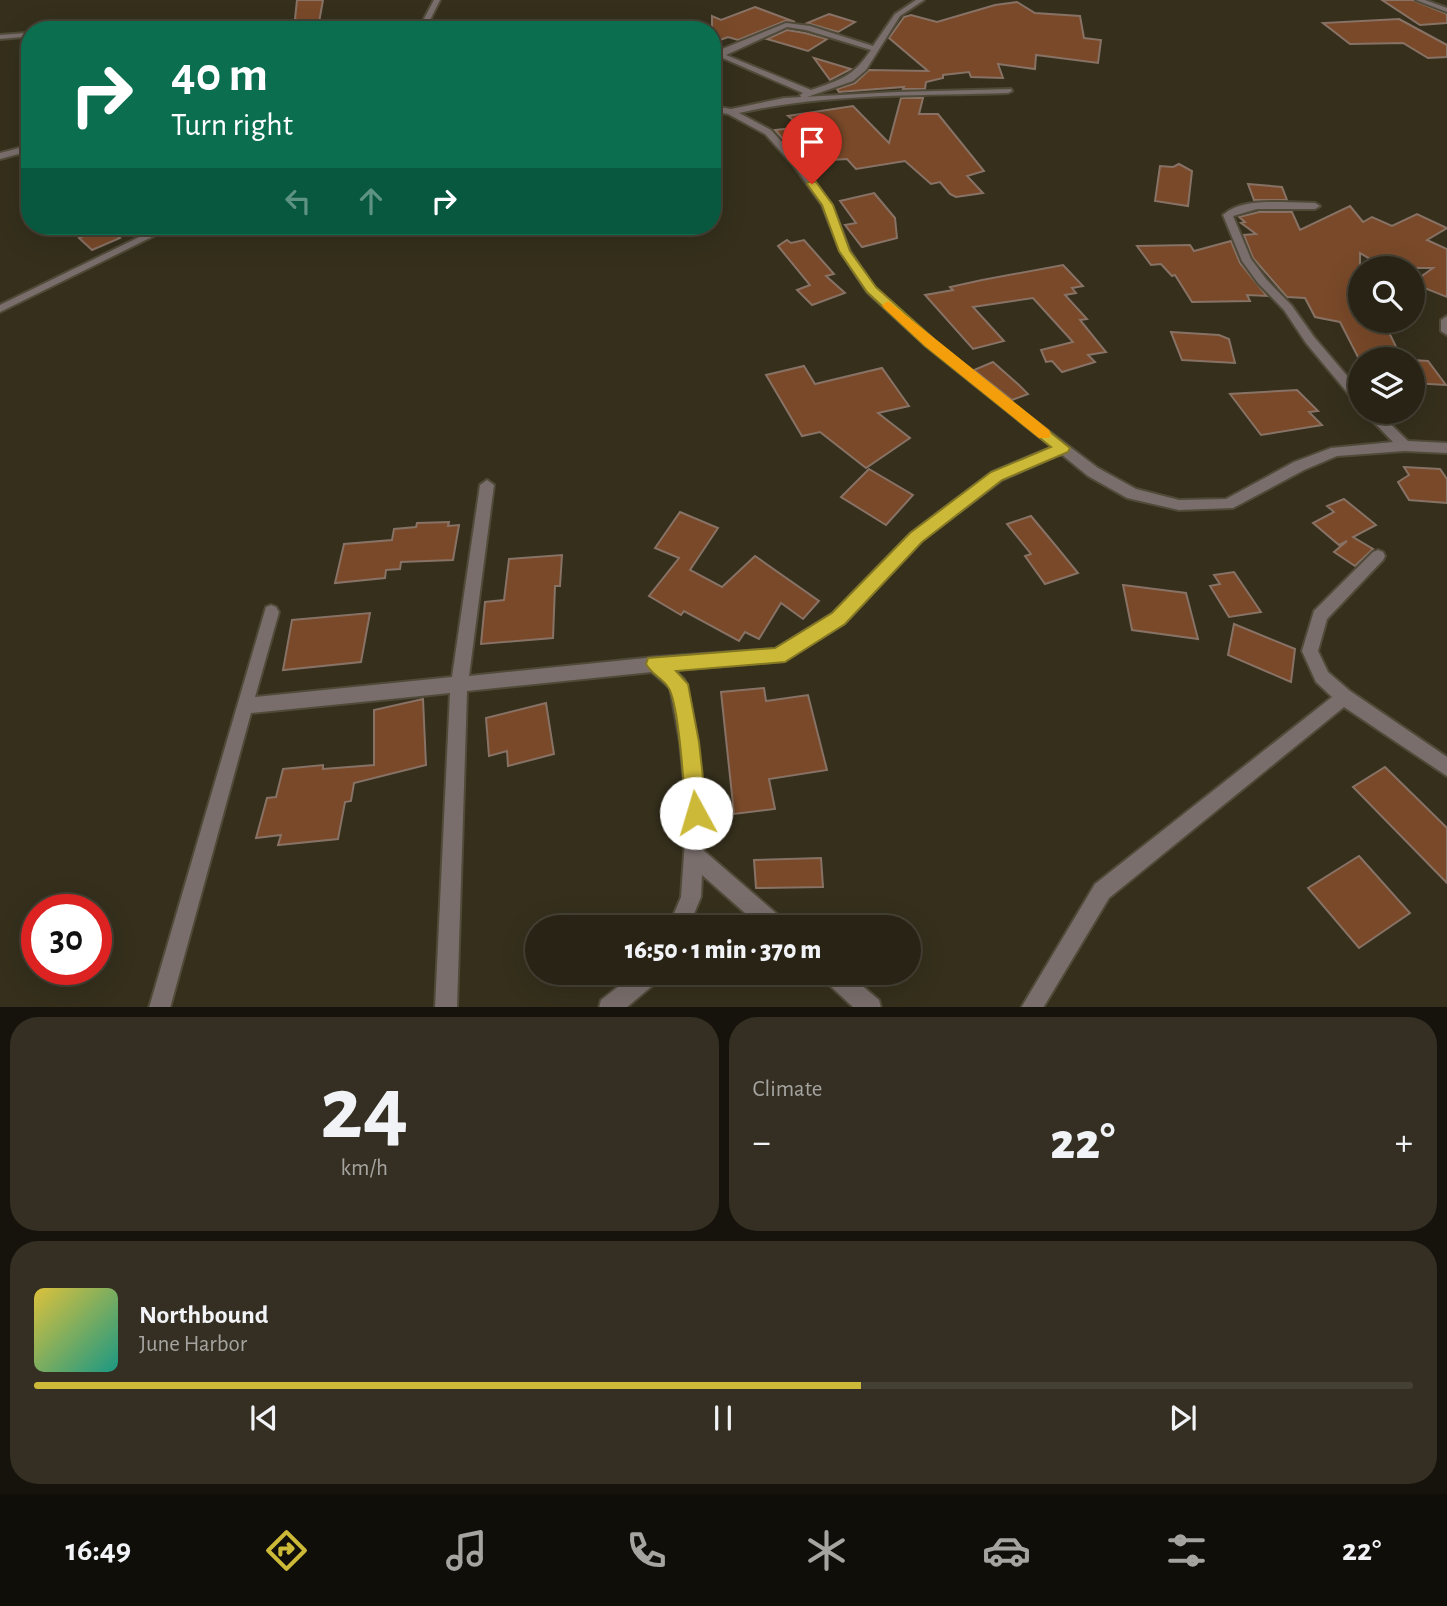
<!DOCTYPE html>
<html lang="en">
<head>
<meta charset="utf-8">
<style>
  body { margin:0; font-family:"Alegreya Sans",sans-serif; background:#342f22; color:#f1f3f6; height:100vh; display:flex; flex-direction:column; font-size:26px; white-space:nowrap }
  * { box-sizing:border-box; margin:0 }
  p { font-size:23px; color:#a5a4a0 }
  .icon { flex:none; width:38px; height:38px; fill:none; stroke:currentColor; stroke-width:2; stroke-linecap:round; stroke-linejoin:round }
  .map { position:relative; height:1007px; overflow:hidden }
  .drawer { display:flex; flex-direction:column; gap:10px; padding:10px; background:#16130c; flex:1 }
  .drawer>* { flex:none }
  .banner { position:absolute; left:21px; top:21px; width:700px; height:214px; border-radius:28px; box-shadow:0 7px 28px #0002,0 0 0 2px #444034; background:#0b6e4f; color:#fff; overflow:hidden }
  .tools { position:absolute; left:1348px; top:256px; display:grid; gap:14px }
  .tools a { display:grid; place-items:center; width:77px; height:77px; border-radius:50%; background:#282315; box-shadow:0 7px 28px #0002,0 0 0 2px #444034; font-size:35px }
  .speed { position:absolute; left:21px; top:894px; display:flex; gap:14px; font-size:35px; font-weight:700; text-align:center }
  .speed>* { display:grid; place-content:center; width:91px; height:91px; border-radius:50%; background:#282315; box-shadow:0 7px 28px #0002,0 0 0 2px #444034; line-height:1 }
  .speed .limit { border:10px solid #d22; background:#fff; color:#111 }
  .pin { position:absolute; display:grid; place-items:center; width:60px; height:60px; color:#fff; margin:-72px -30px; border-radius:50% 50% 50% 0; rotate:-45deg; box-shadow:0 0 7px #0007 }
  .pin .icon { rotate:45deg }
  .me { position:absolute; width:77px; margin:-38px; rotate:354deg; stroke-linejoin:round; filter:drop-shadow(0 0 5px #0008) }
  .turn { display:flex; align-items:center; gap:24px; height:147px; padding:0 35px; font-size:32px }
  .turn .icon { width:91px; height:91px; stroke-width:2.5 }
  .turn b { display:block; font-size:49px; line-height:60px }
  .lanes { display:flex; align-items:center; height:66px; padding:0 35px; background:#0003; justify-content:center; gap:35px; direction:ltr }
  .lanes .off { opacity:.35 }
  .big { font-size:52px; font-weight:800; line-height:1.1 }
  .drawer .tile { flex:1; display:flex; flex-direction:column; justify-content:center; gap:10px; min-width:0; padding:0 24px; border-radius:28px; background:#342f22 }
  .drawer .dial { align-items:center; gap:0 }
  .dial b { font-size:91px; line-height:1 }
  .song { display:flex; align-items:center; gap:21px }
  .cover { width:84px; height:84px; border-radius:10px; background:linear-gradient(135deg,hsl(50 70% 55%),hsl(170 70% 35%)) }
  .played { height:7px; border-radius:4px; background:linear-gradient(90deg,#cdb938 60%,#444034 60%) }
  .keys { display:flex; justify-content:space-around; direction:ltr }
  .heat { display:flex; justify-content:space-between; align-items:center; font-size:38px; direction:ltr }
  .drawer .tiles { flex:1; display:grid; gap:10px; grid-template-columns:1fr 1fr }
  .tile:last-child { grid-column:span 2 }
  .trip { position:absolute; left:525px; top:915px; width:396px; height:70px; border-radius:35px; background:#282315; box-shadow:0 7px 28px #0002,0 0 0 2px #444034; font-weight:800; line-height:70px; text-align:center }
  .menu { display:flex; height:112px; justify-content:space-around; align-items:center; background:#100e08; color:#a5a4a0 }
  .menu .icon { width:49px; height:49px }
  .menu .on { color:#cdb938 }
  .menu b { font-size:32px; color:#f1f3f6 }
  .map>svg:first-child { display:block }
  .building { fill:#794929; stroke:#877265; stroke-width:2 }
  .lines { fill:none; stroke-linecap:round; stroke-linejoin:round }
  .minor-casing { stroke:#504a38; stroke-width:4 }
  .minor { fill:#796e6c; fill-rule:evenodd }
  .route { fill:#cdb938; stroke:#857824; stroke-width:2 }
  .slow { fill:#f59e0b }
</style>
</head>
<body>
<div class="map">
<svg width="1447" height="1008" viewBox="0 0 1447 1008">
  <rect width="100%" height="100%" fill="#352f1c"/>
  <!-- building -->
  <g class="building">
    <path d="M297,0H323L318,28L295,19Z"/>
    <path d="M1382,0H1413L1447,14V23L1420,25Z"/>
    <path d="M1017,2L1035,13L1080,16L1084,38L1101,40L1098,63L1036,55L1035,69L998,64L1003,78L971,77L969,72L943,75V78L926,82L925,89H903L904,87L839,92L837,89L855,83L869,70L928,71L889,38L904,17L911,15L937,22L995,5Z"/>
    <path d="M755,7L795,22L785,21L738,40L728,37L712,43V16L721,20Z"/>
    <path d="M829,14L855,22L838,32L807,23Z"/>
    <path d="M1399,19L1447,45V57L1428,58L1403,43L1350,44L1323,23Z"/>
    <path d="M787,30L805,33L827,39L808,51L767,39Z"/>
    <path d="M814,58L851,69L830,80Z"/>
    <path d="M901,98H923L919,114H938L984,171L967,176L983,193L956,197L950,194L940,182L931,184L905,161L856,169L847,159L831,160L782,138L775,130L802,127L788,116L853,106L889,143Z"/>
    <path d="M1179,164L1192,171L1188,206L1155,201L1160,166L1173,167Z"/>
    <path d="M1248,184L1282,187L1287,200H1254Z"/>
    <path d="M874,193L895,218L897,238L862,247L845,225L856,223L840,201Z"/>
    <path d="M1350,206L1363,222L1372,217L1392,226L1417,214L1447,228L1427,240L1447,249V297L1412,283L1433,268H1385L1360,253V320H1383L1402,359H1359L1340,322L1315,317L1305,298L1287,297L1253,258L1244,235L1256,234L1241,223L1245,222L1239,217L1259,212H1292L1300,230Z"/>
    <path d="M105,226L120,238L92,250L79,238Z"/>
    <path d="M787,240L791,243L804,240L834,274L826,276L845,293L812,305L797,290L810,285L778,246Z"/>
    <path d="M1231,241L1240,263L1267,296L1247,295L1250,301L1192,302L1175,275L1172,276L1161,264L1151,265L1137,246L1190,245L1194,251Z"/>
    <path d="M1063,265L1083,286L1072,288L1076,293L1065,295L1087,319L1080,320L1106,352L1088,355L1095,362L1062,372L1052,361L1046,362L1041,350L1073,342L1033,298L973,307L1004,341L973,349L925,295L953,290L950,287L982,280Z"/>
    <path d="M1171,332L1219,335L1229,339L1235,363L1182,360Z"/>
    <path d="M1412,360L1428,361L1446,385L1412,383Z"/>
    <path d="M993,362L1019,385L1028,394L1012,400L974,370Z"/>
    <path d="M804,366L815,384L882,368L909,406L878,413L910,438L866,468L820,432L802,436L766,375Z"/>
    <path d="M1297,390L1318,411L1309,412L1322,425L1261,435L1230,394Z"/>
    <path d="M1404,467L1440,469L1447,479V503L1409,500L1398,482L1409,475Z"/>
    <path d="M869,469L913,495L886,525L841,497Z"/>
    <path d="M1344,499L1376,525L1353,537L1373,549L1355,566L1334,552L1347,541L1339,545L1313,523L1334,512L1327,506Z"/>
    <path d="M680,512L718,528L690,570L722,587L755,556L819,601L803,619L781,603L759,639L745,632L739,641L684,611L681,615L649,596L679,558L655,548Z"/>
    <path d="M1031,516L1056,546L1078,573L1045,584L1025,556L1031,554L1007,524Z"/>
    <path d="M449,522L448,526L459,525L453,560L401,562L400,569L386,570L385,578L335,583L344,544L392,540L394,529L416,527L417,523Z"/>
    <path d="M562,555L560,586H555L553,638L481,644L485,602L504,600L509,559Z"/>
    <path d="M1234,572L1261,612L1229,617L1210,586L1220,584L1214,575Z"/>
    <path d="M1123,585L1186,593L1198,639L1132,630Z"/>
    <path d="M370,613L361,662L283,670L292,620Z"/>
    <path d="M1234,624L1295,649L1291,682L1228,655Z"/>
    <path d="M764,688L766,701L808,695L827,770L769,779L775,809L734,814L721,692Z"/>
    <path d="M423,699L426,765L354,783L351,801L345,802L338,839L278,845L281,835L256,838L267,798L276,797L283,769L323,765V769L374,765V710Z"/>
    <path d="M546,703L554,754L508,766L507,751L489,756L486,718Z"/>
    <path d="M1385,767L1447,828V883L1353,787Z"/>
    <path d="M1359,856L1410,913L1359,948L1308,888Z"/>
    <path d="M821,858L823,887L756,888L754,860Z"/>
  </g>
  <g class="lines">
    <defs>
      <g id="minor">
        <path d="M434,0H440L425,30H418Z"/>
        <path d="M916,0H924L900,16L866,70L853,81L807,97H801L800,95L803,93L718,56L722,49L786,23L810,26L873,46L895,14ZM787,27L806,30L871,50C853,77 840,80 811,90L726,55Z"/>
        <path d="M1416,0H1425L1447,8V12Z"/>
        <path d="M26,33V37H23L0,39V35Z"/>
        <path d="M1011,89L1012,91L1008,93C920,96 825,93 739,113L771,130L800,162L832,205L850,251L875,288L934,340L1006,399L1098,468L1136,489L1179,500L1226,499L1294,462L1331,448L1393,442L1363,411H1377L1408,441L1447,443V453L1405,451L1337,456L1304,470L1233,508L1179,510L1127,498L1088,476L1061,454L1002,480L921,541L845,623L784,661L674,670L684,679L686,684C697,740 706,794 703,850L785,921L788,928H762L702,875L701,897L688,928H668L681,897L687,813L680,742L670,688L652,672L467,691L457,1008H435L450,693L251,713L170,1008H149L266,607L271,605L276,607L279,612L255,697L452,677L480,485L487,480L494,485L469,676L655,657L775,649L833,613L911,533L992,472L1052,447L926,346L867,292L840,251L822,205L794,166L765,134L728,114L712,111V106L731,109L784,98L897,92Z"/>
        <path d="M30,145V151L0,159V153Z"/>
        <path d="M1282,202L1315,203L1320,206L1315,209H1257L1233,216L1251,259L1266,279L1292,306L1314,337L1360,391V404L1356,403L1306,343L1284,310L1258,283L1242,261L1223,215C1239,201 1262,202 1282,202Z"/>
        <path d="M162,226H174L0,312V305Z"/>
        <path d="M1447,316V335L1441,331V320Z"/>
        <path d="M1378,550L1383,552L1385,556L1383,560L1327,619L1318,651L1328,672L1350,691L1447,757V776L1344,707L1109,898L1043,1008H1021L1095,884L1332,697L1316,682L1302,651L1314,611L1373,552Z"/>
        <path d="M636,973H662L659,980L626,1008H599L601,1000Z"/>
        <path d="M821,973H847L879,1000L881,1008H854L824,980Z"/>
      </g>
    </defs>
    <!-- minor casing -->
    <use href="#minor" class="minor-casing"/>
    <!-- minor -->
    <use href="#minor" class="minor"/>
  </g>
  <!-- route -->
  <path class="route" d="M808,182H816L833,205L850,251L876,287L935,340L1070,448L1068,452L1002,480L922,542L845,624L785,662L676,671L688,684L699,742L707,813L704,820L696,824L689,820L686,813C684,791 679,701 668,687C662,678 651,674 646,664L648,658L775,648L832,613L910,533L991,472L1051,447L925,346L867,292L839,251L822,205L807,184Z"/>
  <!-- slow -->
  <path class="slow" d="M888,301L1049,430L1051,434L1049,438H1039L925,346L884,308L882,305Z"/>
</svg>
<div class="tools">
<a><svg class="icon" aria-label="search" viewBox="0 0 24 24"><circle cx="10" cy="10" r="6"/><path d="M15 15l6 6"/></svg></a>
<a><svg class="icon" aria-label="layers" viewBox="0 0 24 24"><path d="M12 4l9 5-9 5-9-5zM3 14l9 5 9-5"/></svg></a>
</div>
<div class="speed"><div class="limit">30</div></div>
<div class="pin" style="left:812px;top:184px;background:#d93025"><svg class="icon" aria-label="arrive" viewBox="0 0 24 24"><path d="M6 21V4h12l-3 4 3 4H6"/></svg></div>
<svg class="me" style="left:696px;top:813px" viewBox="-20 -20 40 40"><circle r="19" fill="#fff"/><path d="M0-13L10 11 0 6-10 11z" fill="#cdb938"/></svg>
<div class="trip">16:50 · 1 min · 370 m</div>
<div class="banner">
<div class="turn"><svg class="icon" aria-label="right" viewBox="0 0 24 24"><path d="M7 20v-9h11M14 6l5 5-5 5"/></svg><div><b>40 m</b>Turn right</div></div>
<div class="lanes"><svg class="icon off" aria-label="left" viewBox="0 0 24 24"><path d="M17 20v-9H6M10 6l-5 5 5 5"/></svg><svg class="icon off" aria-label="ahead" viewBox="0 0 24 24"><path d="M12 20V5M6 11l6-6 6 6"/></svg><svg class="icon" aria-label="right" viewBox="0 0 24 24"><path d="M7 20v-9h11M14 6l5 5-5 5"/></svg></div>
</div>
</div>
<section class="drawer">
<div class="tiles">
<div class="tile dial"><b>24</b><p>km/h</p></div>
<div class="tile"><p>Climate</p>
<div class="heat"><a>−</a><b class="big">22°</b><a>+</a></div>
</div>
<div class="tile">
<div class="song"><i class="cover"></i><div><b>Northbound</b><p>June Harbor</p></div></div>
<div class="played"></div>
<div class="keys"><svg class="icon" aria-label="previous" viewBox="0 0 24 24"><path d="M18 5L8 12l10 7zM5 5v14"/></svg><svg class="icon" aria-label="pause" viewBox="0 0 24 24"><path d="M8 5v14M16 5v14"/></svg><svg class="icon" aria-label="next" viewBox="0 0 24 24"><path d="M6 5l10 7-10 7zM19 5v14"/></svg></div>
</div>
</div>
</section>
<nav class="menu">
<b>16:49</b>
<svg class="icon on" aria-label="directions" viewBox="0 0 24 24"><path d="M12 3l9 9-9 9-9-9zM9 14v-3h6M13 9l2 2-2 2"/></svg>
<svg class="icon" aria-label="music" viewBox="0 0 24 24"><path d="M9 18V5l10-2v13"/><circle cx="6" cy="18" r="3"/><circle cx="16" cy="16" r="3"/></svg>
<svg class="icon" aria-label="phone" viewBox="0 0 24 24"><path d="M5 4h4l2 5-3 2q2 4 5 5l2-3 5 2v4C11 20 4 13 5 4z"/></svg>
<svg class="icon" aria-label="climate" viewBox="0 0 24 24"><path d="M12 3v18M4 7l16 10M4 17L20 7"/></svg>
<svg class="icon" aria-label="car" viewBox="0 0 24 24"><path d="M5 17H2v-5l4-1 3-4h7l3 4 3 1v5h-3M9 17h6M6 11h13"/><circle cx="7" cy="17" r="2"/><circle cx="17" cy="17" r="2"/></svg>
<svg class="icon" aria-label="filters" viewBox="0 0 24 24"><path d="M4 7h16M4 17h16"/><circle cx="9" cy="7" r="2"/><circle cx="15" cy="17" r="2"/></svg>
<b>22°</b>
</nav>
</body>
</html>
